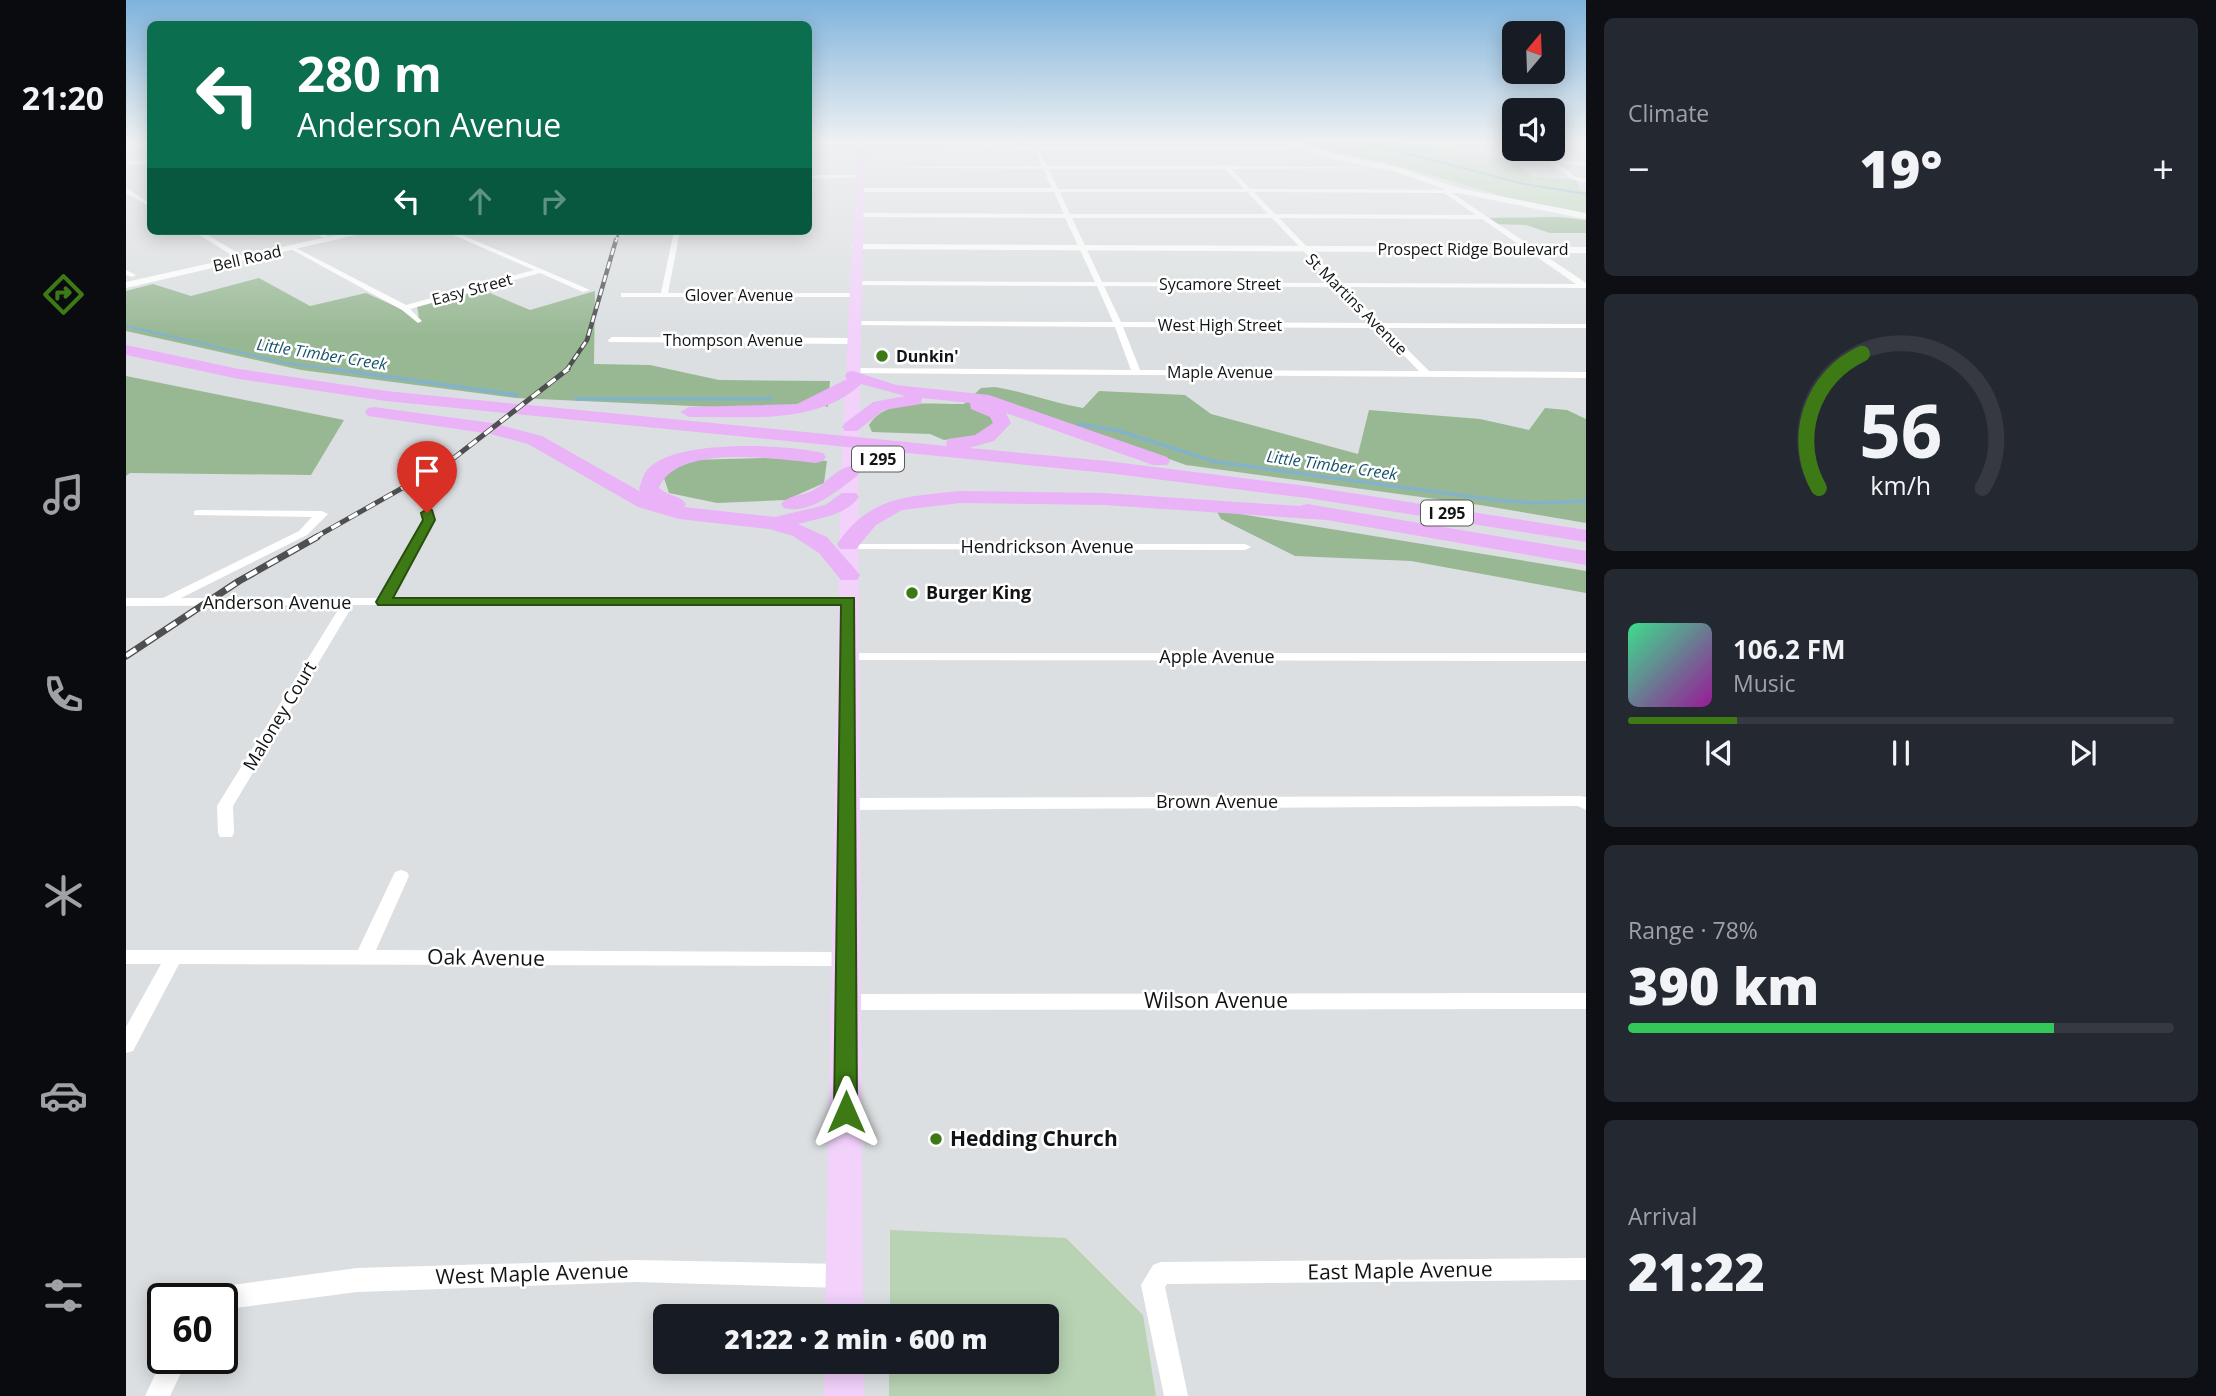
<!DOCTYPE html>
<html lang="en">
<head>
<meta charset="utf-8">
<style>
  body { margin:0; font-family:"Open Sans",sans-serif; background:#242831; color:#f1f3f6; height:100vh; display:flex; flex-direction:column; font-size:26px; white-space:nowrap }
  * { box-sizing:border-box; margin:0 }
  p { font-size:23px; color:#9ea1a6 }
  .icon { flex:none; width:38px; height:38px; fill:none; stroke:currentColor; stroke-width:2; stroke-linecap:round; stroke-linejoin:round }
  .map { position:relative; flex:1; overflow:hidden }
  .panel { display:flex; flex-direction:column; gap:18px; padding:18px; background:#0d0f14; width:630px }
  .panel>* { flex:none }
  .top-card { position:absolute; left:21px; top:21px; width:665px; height:214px; border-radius:10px; box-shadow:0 4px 18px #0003; background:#0b6e4f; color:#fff; overflow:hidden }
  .needle { width:46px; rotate:19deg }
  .buttons { position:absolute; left:1376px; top:21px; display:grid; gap:14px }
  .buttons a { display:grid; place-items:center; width:63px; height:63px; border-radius:10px; background:#171b24; box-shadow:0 4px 18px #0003; font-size:35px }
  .speed { position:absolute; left:21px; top:1283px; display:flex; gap:14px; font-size:35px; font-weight:700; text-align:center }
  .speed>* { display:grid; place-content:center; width:91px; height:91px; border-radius:50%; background:#171b24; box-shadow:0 4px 18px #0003; line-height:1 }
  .speed .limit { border:4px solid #111; border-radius:10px; background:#fff; color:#111 }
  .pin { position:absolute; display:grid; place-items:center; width:60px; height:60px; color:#fff; margin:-72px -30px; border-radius:50% 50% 50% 0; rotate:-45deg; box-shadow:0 0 7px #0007 }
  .pin .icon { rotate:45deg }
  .me { position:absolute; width:77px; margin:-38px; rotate:0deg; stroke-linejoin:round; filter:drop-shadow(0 0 5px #0008) }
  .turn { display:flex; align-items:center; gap:24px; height:147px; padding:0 35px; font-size:32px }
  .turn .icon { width:91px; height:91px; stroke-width:2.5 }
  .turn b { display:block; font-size:49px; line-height:60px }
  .lanes { display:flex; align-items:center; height:66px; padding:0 35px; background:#0003; justify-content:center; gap:35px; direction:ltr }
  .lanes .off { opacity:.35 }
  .big { font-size:52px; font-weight:800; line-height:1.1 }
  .panel .card { flex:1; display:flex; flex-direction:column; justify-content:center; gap:10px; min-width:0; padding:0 24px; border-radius:10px; background:#242831 }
  .panel .dial { align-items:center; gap:0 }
  .dial svg { height:182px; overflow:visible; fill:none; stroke:#363941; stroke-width:7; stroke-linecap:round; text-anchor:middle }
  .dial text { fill:#f1f3f6; stroke:none }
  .song { display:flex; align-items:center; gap:21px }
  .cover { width:84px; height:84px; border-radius:10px; background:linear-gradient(135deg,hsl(150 70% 55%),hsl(300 70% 35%)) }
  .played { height:7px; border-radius:4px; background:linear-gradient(90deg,#3d7a16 20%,#363941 20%) }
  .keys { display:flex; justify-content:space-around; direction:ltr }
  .heat { display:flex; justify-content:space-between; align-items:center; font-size:38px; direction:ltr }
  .charge { height:10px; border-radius:5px; background:linear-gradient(90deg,#34c759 78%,#363941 0) }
  .trip { position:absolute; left:527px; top:1304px; width:406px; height:70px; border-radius:10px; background:#171b24; box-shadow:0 4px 18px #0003; font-weight:800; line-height:70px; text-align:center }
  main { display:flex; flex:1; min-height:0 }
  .menu { display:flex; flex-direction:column; width:126px; justify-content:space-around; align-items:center; background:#090b0e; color:#9ea1a6 }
  .menu .icon { width:49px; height:49px }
  .menu .on { color:#3d7a16 }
  .menu b { font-size:32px; color:#f1f3f6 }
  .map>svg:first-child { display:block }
  .green { fill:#b8d3b4 }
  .forest { fill:#98b893 }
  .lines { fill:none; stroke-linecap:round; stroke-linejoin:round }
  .stream-far2 { stroke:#83b2cb; stroke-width:2 }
  .stream-far1 { stroke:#83b2cb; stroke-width:2.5 }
  .stream { stroke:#83b2cb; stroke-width:3.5 }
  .street { fill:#fff; fill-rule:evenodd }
  .secondary { fill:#fff; fill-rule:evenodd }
  .primary { fill:#f2d1fb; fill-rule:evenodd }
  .highway { fill:#eab3f8; fill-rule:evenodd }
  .rail-far3-casing { stroke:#4d4f50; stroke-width:2.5 }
  .rail-far2-casing { stroke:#4d4f50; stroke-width:4.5 }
  .rail-far1-casing { stroke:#4d4f50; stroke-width:5 }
  .rail-casing { stroke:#4d4f50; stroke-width:7 }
  .rail-far3 { stroke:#fff; stroke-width:2; stroke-dasharray:5; stroke-linecap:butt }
  .rail-far2 { stroke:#fff; stroke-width:2.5; stroke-dasharray:7; stroke-linecap:butt }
  .rail-far1 { stroke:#fff; stroke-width:3.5; stroke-dasharray:10; stroke-linecap:butt }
  .rail { stroke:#fff; stroke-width:4.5; stroke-dasharray:12; stroke-linecap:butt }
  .route { fill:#3d7a16; stroke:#284f0e; stroke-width:2 }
  .poi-dot { fill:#3d7a16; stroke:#fff; stroke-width:2.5 }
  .labels { text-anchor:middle; stroke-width:5; stroke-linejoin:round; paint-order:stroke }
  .far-street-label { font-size:16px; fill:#121314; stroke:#fff }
  .far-water-label { font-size:16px; font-style:italic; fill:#15526c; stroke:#fff }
  .far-poi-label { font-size:16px; font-weight:bold; fill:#121314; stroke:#fff; text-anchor:start }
  .shield { fill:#fff; stroke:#595a5a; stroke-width:2 }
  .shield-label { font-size:16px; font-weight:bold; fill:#121314 }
  .street-label { font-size:18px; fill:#121314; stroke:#fff }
  .poi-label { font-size:18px; font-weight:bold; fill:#121314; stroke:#fff; text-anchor:start }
  .near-street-label { font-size:21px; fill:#121314; stroke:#fff }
  .near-poi-label { font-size:21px; font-weight:bold; fill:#121314; stroke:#fff; text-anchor:start }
</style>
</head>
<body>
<main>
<nav class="menu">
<b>21:20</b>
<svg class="icon on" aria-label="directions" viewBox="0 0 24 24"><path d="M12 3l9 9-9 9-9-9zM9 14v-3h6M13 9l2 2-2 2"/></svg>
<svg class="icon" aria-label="music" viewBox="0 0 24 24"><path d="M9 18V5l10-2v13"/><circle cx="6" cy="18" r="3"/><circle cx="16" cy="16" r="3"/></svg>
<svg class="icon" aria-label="phone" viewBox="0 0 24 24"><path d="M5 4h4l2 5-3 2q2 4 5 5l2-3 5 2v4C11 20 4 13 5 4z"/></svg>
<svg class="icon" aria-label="climate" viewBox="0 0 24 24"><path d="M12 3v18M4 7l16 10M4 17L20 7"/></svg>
<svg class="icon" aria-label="car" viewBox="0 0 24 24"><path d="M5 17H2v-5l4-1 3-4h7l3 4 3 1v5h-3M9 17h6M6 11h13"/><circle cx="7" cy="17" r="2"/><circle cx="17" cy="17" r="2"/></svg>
<svg class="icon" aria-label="filters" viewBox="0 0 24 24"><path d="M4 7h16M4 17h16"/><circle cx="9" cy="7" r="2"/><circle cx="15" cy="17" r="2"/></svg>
</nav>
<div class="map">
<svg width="1460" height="1396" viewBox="0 0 1460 1396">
  <rect width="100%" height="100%" fill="#dcdfe1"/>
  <!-- green -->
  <g class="green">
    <path d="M1174,141H1261L1388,160L1407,177L1450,180L1455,191H1460V215C1396,205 1336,183 1273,166C1240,157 1206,154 1174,141Z"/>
    <path d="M764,1230L940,1238L1017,1315L1030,1396H763V1362H920V1316H764Z"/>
  </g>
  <!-- forest -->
  <g class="forest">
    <path d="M1433,217L1460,220V233H1424L1400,225L1366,224L1357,218Z"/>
    <path d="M133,278L184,306L240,293L293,317L291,306L357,290L404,310L469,291L468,364L524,365L593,380L704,381L702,407L688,403L652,410L390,398L175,370L0,331V291L27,284L65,296Z"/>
    <path d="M0,376L218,420L185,475L4,473L0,476Z"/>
    <path d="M869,387C900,392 927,403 957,408L973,391L1059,395L1085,414L1232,454L1243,410L1354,419L1403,430L1419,408L1441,410L1460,419V523L1354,505L1060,465L905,410H858L871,421L866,434L818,440L804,434L746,432L743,425C761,396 808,405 838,404L855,388Z"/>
    <path d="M639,458L701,461L698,483L660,500L591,503L543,493L536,472L562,460Z"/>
    <path d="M1090,510L1460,571V593L1285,561L1169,556L1095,519Z"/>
  </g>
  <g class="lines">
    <!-- stream-far2 -->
    <path class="stream-far2" d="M1233,141L1398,184L1460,194"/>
    <!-- stream-far1 -->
    <path class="stream-far1" d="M0,326L160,363L219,371"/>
    <!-- stream -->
    <g class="stream">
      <path d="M206,369L391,395"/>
      <path d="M450,399H645"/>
      <path d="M953,424L993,431L1090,462L1370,500L1408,503L1460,501"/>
    </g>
    <!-- street -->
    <g class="street">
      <path d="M19,141L24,143L0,152V148Z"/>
      <path d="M904,141H910L912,146H1178L1180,149H913L921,166H1096L1098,163L1102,166L1269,168L1105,169L1124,189L1342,190L1340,193H1326L1460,283V288L1220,287L1255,323L1460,324V328H1260L1303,371L1460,372V378L724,373V369L727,368L1005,370L989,327L728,325L724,323L728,321L987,322L971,286L729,285L725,283L729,281L969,282L939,218L731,217L728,215L731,213L938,214L928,192H733L730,190L733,188H926L917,169L732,167L916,166L908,149L732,147L907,146ZM923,169H1099L1118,189H932ZM934,192H1121L1142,214H944ZM1128,192L1318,193L1350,215L1149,214ZM946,218H1146L1208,283L976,282ZM1153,218L1356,219L1450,284L1216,283ZM978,286L1212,287L1246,323L995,322ZM997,327L1251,328L1293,371L1014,370Z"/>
      <path d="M1405,149H1411L1426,160L1460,162V166L1431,163L1450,177L1460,179V183L1446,179Z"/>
      <path d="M24,160V164L0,165V161Z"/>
      <path d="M682,175H734L737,177L682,179Z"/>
      <path d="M0,188L24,203V207L0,193Z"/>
      <path d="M67,231H75L122,259L115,261Z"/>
      <path d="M184,231H192L207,239L202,240Z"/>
      <path d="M318,231H327L464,290L457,292L414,273L284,309L296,321L292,323L276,310L163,248L168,247L280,305L408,270Z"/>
      <path d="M548,231H554L542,293H728L732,295L728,297H495V293H535Z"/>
      <path d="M0,270L10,275L6,277L0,275Z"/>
      <path d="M486,337L728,338L732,341L728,344L483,342L482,340Z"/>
      <path d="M72,510L196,511L202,514L181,535L55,598H253L297,520L295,513L301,510L305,511L309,520L266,598L723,597L729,601L723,605H227L107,806L108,833L106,837H94L92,833L91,806L215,605L0,606V598H37L173,531L186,517L68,515V511Z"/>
      <path d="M723,544H1119L1125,547L1119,550L719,549L717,547Z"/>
      <path d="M722,653H1460V661L717,660L715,657L717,654Z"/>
      <path d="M1454,796L1460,797V810L1452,806L721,810L715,808L713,804L715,800L721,798Z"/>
      <path d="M275,870L281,872L283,876L250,950L720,952L726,954L729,959L726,964L720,966L53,964L7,1051L0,1053V1027L35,964H0V950H232L267,876L269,872Z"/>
      <path d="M1460,993V1009L721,1010L714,1008L712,1002L714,996L721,994Z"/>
      <path d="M1460,1258V1280L1041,1284L1039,1287L1062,1396H1038L1015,1285L1027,1265L1035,1262Z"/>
      <path d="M510,1260L717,1264L725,1268L729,1276L725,1284L717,1288L510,1282L231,1292L109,1308L96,1315V1298H86L88,1295L106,1285L231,1268Z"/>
      <path d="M37,1358H62L44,1396H19Z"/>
    </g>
    <!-- secondary -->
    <g class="secondary">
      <path d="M1156,141H1168L1204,153L1275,168L1332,188L1460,213V219L1327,192L1270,172L1199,157Z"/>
      <path d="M228,231H247L0,288V282Z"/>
      <path d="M730,244L1460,247V253L726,249L725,247Z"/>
    </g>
    <!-- primary -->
    <g class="primary">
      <path d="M731,141H739L732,497L737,1316H699L714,497Z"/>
      <path d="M1426,141L1460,142V148L1426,145Z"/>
      <rect x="698" y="1362" width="40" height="34"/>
    </g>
    <!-- highway -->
    <g class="highway">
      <path d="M0,345L113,369L260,391L821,446L820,443L822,439L849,435L867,423L864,417L845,409L844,403L796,398L795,404L758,410L731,431H719L716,427L719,423L747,402L779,396L735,384C691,426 619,416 563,417L554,412L563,407L671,404L721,379L719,376L721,372L727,371L770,385L863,395L1041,457L1044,461L1041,465H1027L880,413L885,423L868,441L843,448L981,461L1181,486L1460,530V542L1181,498L981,473L260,401L113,379L0,355Z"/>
      <path d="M248,407L366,423L416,436L515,492L513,489C515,483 517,474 522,469C549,439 659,444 697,453L700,457L697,461L690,463C651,459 550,443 533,488C541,496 554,495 560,504L558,507L649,517L699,505L716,493H730L733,497C719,516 693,518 672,524L701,537L734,575L731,580H715L693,553L667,536L643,529L553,519L512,507L402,444L365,434L242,416L239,412L242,408Z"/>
      <path d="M724,466L734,472L731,476C711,491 684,515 658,508L655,504C662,495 675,496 686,491C699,484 709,470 724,466Z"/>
      <path d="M834,491L978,493L1173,506L1181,504L1460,551V565L1201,520L978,505L834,503L776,510L750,525L730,549H714L711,544C745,495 781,497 834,491Z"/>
    </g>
    <defs>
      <path id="rail-far3" d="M490,242L493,231"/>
      <path id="rail-far2" d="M440,371L461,340L490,240"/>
      <path id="rail-far1" d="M188,538L324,461L442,369"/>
      <path id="rail" d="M0,656L113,581L191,537"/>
    </defs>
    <!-- rail-far3 casing -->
    <use href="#rail-far3" class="rail-far3-casing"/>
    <!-- rail-far2 casing -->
    <use href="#rail-far2" class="rail-far2-casing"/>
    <!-- rail-far1 casing -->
    <use href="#rail-far1" class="rail-far1-casing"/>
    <!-- rail casing -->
    <use href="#rail" class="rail-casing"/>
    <!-- rail-far3 -->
    <use href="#rail-far3" class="rail-far3"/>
    <!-- rail-far2 -->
    <use href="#rail-far2" class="rail-far2"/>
    <!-- rail-far1 -->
    <use href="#rail-far1" class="rail-far1"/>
    <!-- rail -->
    <use href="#rail" class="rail"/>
  </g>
  <!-- sky -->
  <linearGradient id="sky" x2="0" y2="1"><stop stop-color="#7fb3dc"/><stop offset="0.42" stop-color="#eff1f2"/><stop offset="1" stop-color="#eff1f2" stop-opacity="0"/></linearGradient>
  <rect width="1460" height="336" fill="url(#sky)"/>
  <!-- route -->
  <path class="route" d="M301,509L306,510L309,520L267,598H728L731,1112L728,1120L720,1123L712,1120L708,1112L715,605H252L250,602L297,520L295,513Z"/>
  <!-- markers -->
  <g class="poi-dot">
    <circle cx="756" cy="356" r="7"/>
    <circle cx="786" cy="593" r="7"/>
    <circle cx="810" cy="1139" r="7"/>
  </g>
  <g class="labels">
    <!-- far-street labels -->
    <g class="far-street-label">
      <text x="1347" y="255">Prospect Ridge Boulevard</text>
      <text transform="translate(121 258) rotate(-13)" y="6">Bell Road</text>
      <text x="1094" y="290">Sycamore Street</text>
      <text transform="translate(346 289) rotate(-15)" y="6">Easy Street</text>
      <text x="613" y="301">Glover Avenue</text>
      <text transform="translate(1231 304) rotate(45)" y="6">St Martins Avenue</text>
      <text x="1094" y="331">West High Street</text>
      <text x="607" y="346">Thompson Avenue</text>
      <text x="1094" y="378">Maple Avenue</text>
    </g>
    <!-- far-water labels -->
    <g class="far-water-label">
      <text transform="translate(196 354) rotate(9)" y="6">Little Timber Creek</text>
      <text transform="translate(1206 465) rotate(8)" y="6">Little Timber Creek</text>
    </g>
    <!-- far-poi labels -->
    <g class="far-poi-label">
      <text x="770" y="362">Dunkin'</text>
    </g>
    <!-- shield labels -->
    <g class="shield">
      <rect x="726" y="446.5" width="52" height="25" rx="5"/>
      <rect x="1295" y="500.5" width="52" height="25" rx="5"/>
    </g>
    <g class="shield-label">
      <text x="752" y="465">I 295</text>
      <text x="1321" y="519">I 295</text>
    </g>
    <!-- street labels -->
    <g class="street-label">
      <text x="921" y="553">Hendrickson Avenue</text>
      <text x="151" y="609">Anderson Avenue</text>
      <text x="1091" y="663">Apple Avenue</text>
      <text transform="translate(154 716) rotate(-59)" y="6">Maloney Court</text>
      <text x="1091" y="808">Brown Avenue</text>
    </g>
    <!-- poi labels -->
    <g class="poi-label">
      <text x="800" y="599">Burger King</text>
    </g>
    <!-- near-street labels -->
    <g class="near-street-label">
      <text transform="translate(360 958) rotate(1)" y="7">Oak Avenue</text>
      <text x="1090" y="1008">Wilson Avenue</text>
      <text transform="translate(1274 1271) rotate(-1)" y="7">East Maple Avenue</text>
      <text transform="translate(406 1274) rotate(-2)" y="7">West Maple Avenue</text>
    </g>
    <!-- near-poi labels -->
    <g class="near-poi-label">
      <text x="824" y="1146">Hedding Church</text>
    </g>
  </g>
</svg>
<div class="buttons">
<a><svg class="needle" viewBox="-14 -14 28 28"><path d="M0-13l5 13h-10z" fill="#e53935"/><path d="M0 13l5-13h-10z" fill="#9ea1a6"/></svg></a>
<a><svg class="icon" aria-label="sound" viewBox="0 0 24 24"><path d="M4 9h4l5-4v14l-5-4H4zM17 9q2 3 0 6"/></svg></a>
</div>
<div class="speed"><div class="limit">60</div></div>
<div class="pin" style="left:301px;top:513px;background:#d93025"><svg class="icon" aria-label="arrive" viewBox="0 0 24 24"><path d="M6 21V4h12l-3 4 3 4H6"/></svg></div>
<svg class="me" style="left:720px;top:1112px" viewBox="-20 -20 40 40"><path d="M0-17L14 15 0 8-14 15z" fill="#3d7a16" stroke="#fff" stroke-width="4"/></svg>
<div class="trip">21:22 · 2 min · 600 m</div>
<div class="top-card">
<div class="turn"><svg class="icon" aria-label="left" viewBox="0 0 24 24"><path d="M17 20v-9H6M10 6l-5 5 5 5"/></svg><div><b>280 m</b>Anderson Avenue</div></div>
<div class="lanes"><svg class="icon" aria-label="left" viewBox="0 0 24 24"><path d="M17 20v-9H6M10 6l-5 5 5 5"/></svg><svg class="icon off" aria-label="ahead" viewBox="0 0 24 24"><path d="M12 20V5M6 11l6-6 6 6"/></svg><svg class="icon off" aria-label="right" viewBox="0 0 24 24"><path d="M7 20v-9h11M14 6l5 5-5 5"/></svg></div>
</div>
</div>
<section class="panel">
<div class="card"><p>Climate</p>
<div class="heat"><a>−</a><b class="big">19°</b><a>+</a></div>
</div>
<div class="card dial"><svg viewBox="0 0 100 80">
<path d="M14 69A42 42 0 1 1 86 69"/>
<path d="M14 69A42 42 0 0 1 33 10" stroke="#3d7a16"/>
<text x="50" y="56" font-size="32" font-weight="700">56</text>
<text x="50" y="72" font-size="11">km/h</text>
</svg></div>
<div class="card">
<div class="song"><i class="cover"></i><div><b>106.2 FM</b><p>Music</p></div></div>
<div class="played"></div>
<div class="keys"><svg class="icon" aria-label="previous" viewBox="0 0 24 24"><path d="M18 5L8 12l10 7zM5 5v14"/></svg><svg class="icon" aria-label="pause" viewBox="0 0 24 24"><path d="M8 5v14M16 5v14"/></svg><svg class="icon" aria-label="next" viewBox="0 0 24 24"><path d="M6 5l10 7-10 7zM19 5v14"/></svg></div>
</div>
<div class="card"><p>Range · 78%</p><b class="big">390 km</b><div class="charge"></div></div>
<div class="card"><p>Arrival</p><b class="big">21:22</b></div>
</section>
</main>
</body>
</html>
